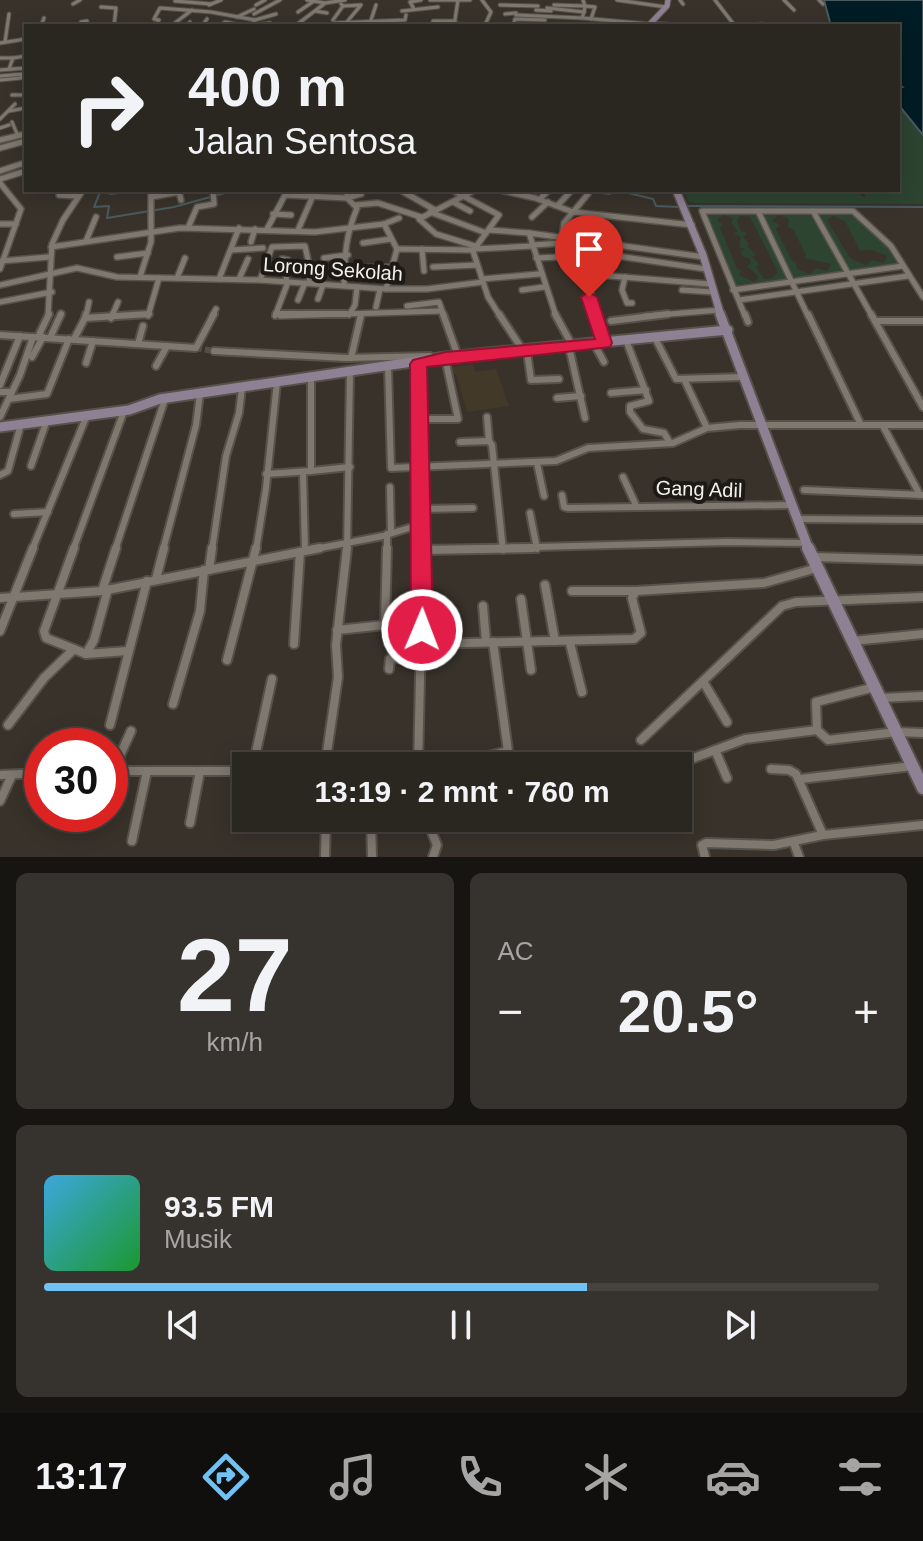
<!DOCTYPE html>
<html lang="id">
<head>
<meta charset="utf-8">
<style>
  body { margin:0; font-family:Arial,sans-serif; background:#36322d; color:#f1f3f6; height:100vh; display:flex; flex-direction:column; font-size:30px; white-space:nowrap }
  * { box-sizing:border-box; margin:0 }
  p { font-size:26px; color:#a5a5a5 }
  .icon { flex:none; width:44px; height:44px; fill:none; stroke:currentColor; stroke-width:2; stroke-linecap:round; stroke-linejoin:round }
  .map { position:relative; height:857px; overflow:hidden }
  .sheet { display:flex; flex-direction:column; gap:16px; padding:16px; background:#171512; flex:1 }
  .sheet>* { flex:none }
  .guide { position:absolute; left:24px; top:24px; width:876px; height:168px; border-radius:0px; box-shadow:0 4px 20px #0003,0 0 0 2px #46433e; background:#2a2620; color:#f1f3f6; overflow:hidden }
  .speed { position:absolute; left:24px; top:728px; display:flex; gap:16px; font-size:40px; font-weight:700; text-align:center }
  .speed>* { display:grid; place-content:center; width:104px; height:104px; border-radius:50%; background:#2a2620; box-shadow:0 4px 20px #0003,0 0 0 2px #46433e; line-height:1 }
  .speed .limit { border:12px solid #d22; background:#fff; color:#111 }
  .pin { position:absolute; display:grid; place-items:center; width:68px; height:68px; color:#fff; margin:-82px -34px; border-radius:50% 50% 50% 0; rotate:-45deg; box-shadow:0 0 8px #0007 }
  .pin .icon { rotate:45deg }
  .me { position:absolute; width:88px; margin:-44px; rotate:1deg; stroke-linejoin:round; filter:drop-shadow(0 0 6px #0008) }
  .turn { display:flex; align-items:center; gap:28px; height:168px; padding:0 32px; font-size:36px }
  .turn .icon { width:104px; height:104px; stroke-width:2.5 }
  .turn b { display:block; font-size:56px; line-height:68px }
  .big { font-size:60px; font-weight:700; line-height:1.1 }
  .sheet .widget { flex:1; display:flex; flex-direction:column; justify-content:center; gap:12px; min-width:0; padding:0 28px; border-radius:12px; background:#36322d }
  .sheet .dial { align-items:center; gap:0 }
  .dial b { font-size:104px; line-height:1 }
  .song { display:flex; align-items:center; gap:24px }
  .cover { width:96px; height:96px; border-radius:12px; background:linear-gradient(135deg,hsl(200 70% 55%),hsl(130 70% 35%)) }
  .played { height:8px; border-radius:4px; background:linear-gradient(90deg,#70c1f4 65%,#46433e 65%) }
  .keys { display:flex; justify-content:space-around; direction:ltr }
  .heat { display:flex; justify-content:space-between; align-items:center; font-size:44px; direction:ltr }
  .sheet .tiles { flex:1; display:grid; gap:16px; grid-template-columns:1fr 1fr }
  .widget:last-child { grid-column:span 2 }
  .trip { position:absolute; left:232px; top:752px; width:460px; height:80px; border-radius:0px; background:#2a2620; box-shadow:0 4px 20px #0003,0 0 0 2px #46433e; font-weight:700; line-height:80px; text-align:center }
  .menu { display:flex; height:128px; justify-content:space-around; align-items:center; background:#110f0d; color:#a5a5a5 }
  .menu .icon { width:56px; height:56px }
  .menu .selected { color:#70c1f4 }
  .menu b { font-size:36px; color:#f1f3f6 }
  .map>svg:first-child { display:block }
  .education { fill:#433929 }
  .green { fill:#2d4431; fill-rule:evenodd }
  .water { fill:#001c24; stroke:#495b5f; stroke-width:2 }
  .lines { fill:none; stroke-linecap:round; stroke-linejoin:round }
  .stream { stroke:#495b5f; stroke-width:2 }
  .street-tunnel { stroke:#544e47; stroke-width:6; stroke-dasharray:6 3; stroke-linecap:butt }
  .street-far3-casing { stroke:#56514a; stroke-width:5 }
  .street-far2-casing { stroke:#56514a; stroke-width:8 }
  .street-far1-casing { stroke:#56514a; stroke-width:10 }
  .street-casing { stroke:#56514a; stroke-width:12 }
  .secondary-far3-casing { stroke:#56514a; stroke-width:7 }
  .secondary-far2-casing { stroke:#56514a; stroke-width:10 }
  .secondary-far1-casing { stroke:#56514a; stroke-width:13 }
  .secondary-casing { stroke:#56514a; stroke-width:16 }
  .street-far3 { stroke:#7f786f; stroke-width:3 }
  .street-far2 { stroke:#7f786f; stroke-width:5 }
  .street-far1 { stroke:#7f786f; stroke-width:6 }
  .street { stroke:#7f786f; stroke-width:8 }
  .secondary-far3 { stroke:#8f8194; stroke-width:5 }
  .secondary-far2 { stroke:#8f8194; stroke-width:7 }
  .secondary-far1 { stroke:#8f8194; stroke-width:9 }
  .secondary { stroke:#8f8194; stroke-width:12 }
  .route { fill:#e11d48; stroke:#92132f; stroke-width:2 }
  .labels { text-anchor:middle; stroke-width:8; stroke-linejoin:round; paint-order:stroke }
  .street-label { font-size:20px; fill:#f3efea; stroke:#1d1a16 }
</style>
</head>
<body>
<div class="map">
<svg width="923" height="857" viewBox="0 0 923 857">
  <rect width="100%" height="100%" fill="#38322a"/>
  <!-- education -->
  <path class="education" d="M473,364L475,372L496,369L509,406L467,412L456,374L449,375L447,368Z"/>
  <!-- green -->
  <g class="green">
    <path d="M901,112H904L923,135V204L694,203L688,201L683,190H859V194L865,198V190L879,193L898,190V117Z"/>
    <path d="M709,213H851L885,242L898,265L736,285L707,214ZM724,215L734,219L731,222L738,232L732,233L741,237L739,247L745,249L740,252L743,257L749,258L751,263L747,266L759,277L754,282L739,275L741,270L737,268L720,228L723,225L717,220ZM778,215L789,219L788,227L793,229L806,255L804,258L831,264L827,271L816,268L810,274L797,269L796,262L791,259L776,229L780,225L772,221ZM740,216L750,217L778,272L772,278L764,279L756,267L759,264L752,257L756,255L747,246L749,244L743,237L747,233L741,231L737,221ZM833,216L845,221L860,251L872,250L887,256L884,263L872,260L866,265L850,258L827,220Z"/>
  </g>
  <!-- water -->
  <path class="water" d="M824,0H923V135L901,108L898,88L902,87L898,85V26H831Z"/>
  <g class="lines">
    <!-- stream -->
    <g class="stream">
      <path d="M101,190L94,207L109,206L107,218L174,207L236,190"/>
      <path d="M580,190L609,194L620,191L653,199L656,206L680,207"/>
      <path d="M687,206L923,207"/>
    </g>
    <!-- street-tunnel -->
    <path class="street-tunnel" d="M196,348L214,351"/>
    <defs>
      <g id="street-far3">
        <path d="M307,0L325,3L345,0"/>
        <path d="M430,0H470"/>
        <path d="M482,0L491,12L485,25"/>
        <path d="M583,0L585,6L595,7L591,19"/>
        <path d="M617,0L666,7"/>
        <path d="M680,0L683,4"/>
        <path d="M715,0L735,26"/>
        <path d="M784,0L794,10"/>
        <path d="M819,0L823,4"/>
        <path d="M175,1L211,4"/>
        <path d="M73,4L80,0"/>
        <path d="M209,5L221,0"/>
        <path d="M256,5L265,0"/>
        <path d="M500,5L538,6"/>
        <path d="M554,5L585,6L584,12"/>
        <path d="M343,6L361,5L346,23"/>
        <path d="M101,7L116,8L114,26"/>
        <path d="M547,8L584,12L582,18L650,24"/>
        <path d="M414,9L410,2L421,0"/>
        <path d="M536,10L551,11"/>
        <path d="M315,11L327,13"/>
        <path d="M402,11L438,7"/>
        <path d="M298,12L314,1"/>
        <path d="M254,14L280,0"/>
        <path d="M505,14L516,13"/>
        <path d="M516,15L582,18"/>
        <path d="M237,17L254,9"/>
        <path d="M255,20L276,14"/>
        <path d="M333,20L343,6L341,4"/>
        <path d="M433,21H455"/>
        <path d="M651,23L694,26"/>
        <path d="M454,24L514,26"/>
        <path d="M221,25L225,22L245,26"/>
        <path d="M41,26L44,18"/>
        <path d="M80,26L81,22L87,21"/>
        <path d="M155,26L159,20L154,19L160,8L211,12L255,20L251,26"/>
        <path d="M171,26L192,10"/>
        <path d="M186,26L190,22"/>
        <path d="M202,26L207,19"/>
        <path d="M250,26L270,23"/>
        <path d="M295,26L324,4"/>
        <path d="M331,26L334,23L405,20L406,15"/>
        <path d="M369,26L376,5"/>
        <path d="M454,26L458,0"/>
        <path d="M513,26L515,19L545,20"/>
        <path d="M738,26L762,24"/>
        <path d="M5,42L9,14"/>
        <path d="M0,43L26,39"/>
        <path d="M0,58H13L9,69"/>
        <path d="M13,58L26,56"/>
        <path d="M0,70L26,68L21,78L0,80"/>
        <path d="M0,76L24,74"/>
        <path d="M12,95H26"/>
        <path d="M9,111L26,108"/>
        <path d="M0,119L15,104"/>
        <path d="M12,122L18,136"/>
        <path d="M0,128L9,125"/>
        <path d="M12,137L26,134"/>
      </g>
      <g id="street-far2">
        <path d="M0,140L21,135"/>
        <path d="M0,148L26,141"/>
        <path d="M0,171L21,164"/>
        <path d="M0,179L26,171"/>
        <path d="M0,183L21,209L0,269"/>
        <path d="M347,190V198L361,194"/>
        <path d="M400,190L435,210"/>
        <path d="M452,190L499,215L473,251L488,297L500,316"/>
        <path d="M475,190L419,219L436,234L475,246"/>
        <path d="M500,190L535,198L573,212L692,225"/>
        <path d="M111,191L119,190"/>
        <path d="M59,195L78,196"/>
        <path d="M151,197L179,192L181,200"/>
        <path d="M540,199L549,190"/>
        <path d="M453,202L470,211"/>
        <path d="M355,205L378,203L421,217"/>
        <path d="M558,205L572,190"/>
        <path d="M758,211L808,316"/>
        <path d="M813,211L872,316"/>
        <path d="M430,212L486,233"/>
        <path d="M273,214L291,215"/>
        <path d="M532,217L548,202"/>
        <path d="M0,224H16"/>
        <path d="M384,224L399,218"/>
        <path d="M188,228L197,207L214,204L213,190"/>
        <path d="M267,229L285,195L347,198L357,208C345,237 345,255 344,286"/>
        <path d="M298,230L312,198"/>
        <path d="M489,230L529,233"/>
        <path d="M562,235L564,223L588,194"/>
        <path d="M86,241L96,217"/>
        <path d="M251,242L255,229"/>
        <path d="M363,243L391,239"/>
        <path d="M533,245L564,243V236"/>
        <path d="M51,247L180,228L315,232L384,224L397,249"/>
        <path d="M397,249L473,250"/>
        <path d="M422,249L424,271"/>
        <path d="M474,249L533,246"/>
        <path d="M231,250L263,248"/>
        <path d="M117,257L148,253"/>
        <path d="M324,258L348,255"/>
        <path d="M536,258L581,256"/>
        <path d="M282,259L288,260L286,282"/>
        <path d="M1,261L49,257"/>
        <path d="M433,267L477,265"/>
        <path d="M354,268L393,267"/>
        <path d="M585,274L710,284"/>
        <path d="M140,277L151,242V190"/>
        <path d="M625,277L622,290L627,303H632"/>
        <path d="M177,278L185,258"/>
        <path d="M219,279L239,228"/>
        <path d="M239,279L248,259"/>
        <path d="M482,279L539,274"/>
        <path d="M260,280L272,247L305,246L310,269L309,283"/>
        <path d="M0,285L77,268L117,277L260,280L386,289H427L483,282"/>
        <path d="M386,289L397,249"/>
        <path d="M522,290L544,287"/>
        <path d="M682,290L713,292"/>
        <path d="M733,290L903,266"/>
        <path d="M318,299L323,285"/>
        <path d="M298,300L305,283"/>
        <path d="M739,300L908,276"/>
        <path d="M0,302L52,292"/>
        <path d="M407,306L439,302L444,316"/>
        <path d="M376,307L380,289"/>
        <path d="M349,315L355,305L357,287"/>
        <path d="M48,316L52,244L63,220L83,190"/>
        <path d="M86,316L89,302"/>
        <path d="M112,316L118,302"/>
        <path d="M148,316L159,278"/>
        <path d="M212,316L216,309"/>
        <path d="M275,316L288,282"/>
        <path d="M280,316L441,311"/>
        <path d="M556,316L529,233L704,257"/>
        <path d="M595,316L585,265L580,263L583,251L706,269"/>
        <path d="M645,316L720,310"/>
        <path d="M745,316L702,211H853L891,246L923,297"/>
      </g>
      <g id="street-far1">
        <path d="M276,314H346"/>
        <path d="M443,314L458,356"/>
        <path d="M499,314L524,352"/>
        <path d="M555,314L572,345"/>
        <path d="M594,314L604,343"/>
        <path d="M745,314L748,322"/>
        <path d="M808,314L861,425"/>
        <path d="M871,314L923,407"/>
        <path d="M85,318L86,314"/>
        <path d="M111,318L113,314"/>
        <path d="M611,321L668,314"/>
        <path d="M875,321H923"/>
        <path d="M0,335L196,348L214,314"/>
        <path d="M654,336L676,379L744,377"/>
        <path d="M38,337L49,314"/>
        <path d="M50,338L61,314"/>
        <path d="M74,339L85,318L149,314"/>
        <path d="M626,340L649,401L630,406V412L643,429L664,433L670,443"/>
        <path d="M138,344L143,326"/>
        <path d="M594,344L604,362"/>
        <path d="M569,347L585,418"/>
        <path d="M214,351L346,358L430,356"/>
        <path d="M527,352L531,380L559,379"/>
        <path d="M32,357L43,337"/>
        <path d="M351,358L361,315"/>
        <path d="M86,363L93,341"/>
        <path d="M419,364L423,550"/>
        <path d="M156,366L167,346"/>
        <path d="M388,367L391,468L556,461L588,448L673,443L707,428L740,425H923"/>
        <path d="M684,379L707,428"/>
        <path d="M0,385L20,336"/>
        <path d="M0,392H12"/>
        <path d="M611,393L646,390"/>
        <path d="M557,398L581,396"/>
        <path d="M9,399L47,394L69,339"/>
        <path d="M0,417L20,375L33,337"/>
        <path d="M487,417L489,441"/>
        <path d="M421,419H458L445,358"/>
        <path d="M883,426L920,495"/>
        <path d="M460,442L489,441L492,445L503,550"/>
        <path d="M537,463L544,496"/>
        <path d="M31,466L47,420"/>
        <path d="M311,471L350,467"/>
        <path d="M303,472L305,550"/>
        <path d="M266,474L311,471V378"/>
        <path d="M0,475L8,471L21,424"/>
        <path d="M623,477L635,503"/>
        <path d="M390,487L391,533"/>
        <path d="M804,490L923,495"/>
        <path d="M562,495L564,507L568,508L791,505"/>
        <path d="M421,509L473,508"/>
        <path d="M530,513L537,549"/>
        <path d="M14,514L48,512"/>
        <path d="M796,519L923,520"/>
        <path d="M32,550L87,415"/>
        <path d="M73,550L124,411"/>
        <path d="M115,550L165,399"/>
        <path d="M163,550L196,425L200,394"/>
        <path d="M212,550L226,456L239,413L242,388"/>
        <path d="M256,550L266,488L277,382"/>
        <path d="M310,550L383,536L422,524"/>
        <path d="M347,550L350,372"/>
        <path d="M387,550V534"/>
        <path d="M423,550L727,542L805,543"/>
      </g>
      <g id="street">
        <path d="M387,548L385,625L422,620"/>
        <path d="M423,550L533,548"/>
        <path d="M812,557L923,560"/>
        <path d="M209,570L212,548"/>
        <path d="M156,579L164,548"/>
        <path d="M545,585L555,641"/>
        <path d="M102,591L116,548"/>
        <path d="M572,591H636"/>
        <path d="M0,598L102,591L320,548"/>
        <path d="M521,599L531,670"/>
        <path d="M483,606L486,642"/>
        <path d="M337,630L385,625"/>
        <path d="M0,631L33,548"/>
        <path d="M853,641L923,634"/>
        <path d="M570,643L582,692"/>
        <path d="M294,644L300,552"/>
        <path d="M421,644L634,639L641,633L632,598L636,591L764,583L817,568"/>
        <path d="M74,649L46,638L44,631L74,548"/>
        <path d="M86,654L128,651"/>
        <path d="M227,660L256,548"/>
        <path d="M389,669L390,659L420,655"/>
        <path d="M704,683L727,722"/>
        <path d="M880,698L923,696"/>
        <path d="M173,704L200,611L204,570"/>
        <path d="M8,725L44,678L74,649L86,654L94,640L108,589"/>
        <path d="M110,725L147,581"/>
        <path d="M817,730L816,702L875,687"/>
        <path d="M641,740L782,606L796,602L923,597"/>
        <path d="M715,750L727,778"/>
        <path d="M691,759L745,739L817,730L828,740L897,732L923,733"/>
        <path d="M253,766L272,679"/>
        <path d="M325,766L338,677L336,645L347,548"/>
        <path d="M418,766L423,548"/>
        <path d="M423,766L457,764L508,751L493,642"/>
        <path d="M771,769L789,770L796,774L823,835L923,825"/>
        <path d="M110,771H246"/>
        <path d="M113,771L131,731"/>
        <path d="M0,775L42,773"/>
        <path d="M800,779L913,766"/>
        <path d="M0,801L12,775"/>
        <path d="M371,818L372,857"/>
        <path d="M426,818L437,845L433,857"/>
        <path d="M190,823L200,771"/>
        <path d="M246,828L248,818"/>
        <path d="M132,841L147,771"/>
        <path d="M794,843L799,857"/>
        <path d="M325,857L326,818"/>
        <path d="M705,857L702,845L706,843L774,845L823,835"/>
      </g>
      <path id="secondary-far3" d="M648,26L667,6L668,0"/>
      <path id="secondary-far2" d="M676,190L703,255L721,316"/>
      <g id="secondary-far1">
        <path d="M720,314L809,550"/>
        <path d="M0,427L129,410L160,399L446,357L728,330"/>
      </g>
      <path id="secondary" d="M808,548L923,788"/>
    </defs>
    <!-- street-far3 casing -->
    <use href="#street-far3" class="street-far3-casing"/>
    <!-- street-far2 casing -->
    <use href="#street-far2" class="street-far2-casing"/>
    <!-- street-far1 casing -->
    <use href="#street-far1" class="street-far1-casing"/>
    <!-- street casing -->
    <use href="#street" class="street-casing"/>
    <!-- secondary-far3 casing -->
    <use href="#secondary-far3" class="secondary-far3-casing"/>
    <!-- secondary-far2 casing -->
    <use href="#secondary-far2" class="secondary-far2-casing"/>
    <!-- secondary-far1 casing -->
    <use href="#secondary-far1" class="secondary-far1-casing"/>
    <!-- secondary casing -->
    <use href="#secondary" class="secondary-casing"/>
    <!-- street-far3 -->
    <use href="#street-far3" class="street-far3"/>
    <!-- street-far2 -->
    <use href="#street-far2" class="street-far2"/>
    <!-- street-far1 -->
    <use href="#street-far1" class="street-far1"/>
    <!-- street -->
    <use href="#street" class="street"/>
    <!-- secondary-far3 -->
    <use href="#secondary-far3" class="secondary-far3"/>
    <!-- secondary-far2 -->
    <use href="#secondary-far2" class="secondary-far2"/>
    <!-- secondary-far1 -->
    <use href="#secondary-far1" class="secondary-far1"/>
    <!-- secondary -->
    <use href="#secondary" class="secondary"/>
  </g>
  <!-- route -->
  <path class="route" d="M589,292L597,297L612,343L610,347L427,367L433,630L430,637L422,640L414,637L411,630L410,364L413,360L446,352L595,339L581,297Z"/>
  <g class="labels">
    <!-- street labels -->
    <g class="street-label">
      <text transform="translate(333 269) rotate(4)" y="7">Lorong Sekolah</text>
      <text transform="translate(699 489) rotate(2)" y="7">Gang Adil</text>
    </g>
  </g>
</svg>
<div class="speed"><div class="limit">30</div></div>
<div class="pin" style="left:589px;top:297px;background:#d93025"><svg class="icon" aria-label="arrive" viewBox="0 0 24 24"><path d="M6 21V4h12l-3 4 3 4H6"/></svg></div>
<svg class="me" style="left:422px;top:630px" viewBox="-20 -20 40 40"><circle r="17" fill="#e11d48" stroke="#fff" stroke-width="3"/><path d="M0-11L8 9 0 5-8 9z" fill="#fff"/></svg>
<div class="trip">13:19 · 2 mnt · 760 m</div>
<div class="guide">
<div class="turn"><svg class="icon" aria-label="right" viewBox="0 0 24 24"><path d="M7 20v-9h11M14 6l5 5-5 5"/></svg><div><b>400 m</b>Jalan Sentosa</div></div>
</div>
</div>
<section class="sheet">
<div class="tiles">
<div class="widget dial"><b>27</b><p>km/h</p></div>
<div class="widget"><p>AC</p>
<div class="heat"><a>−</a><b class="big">20.5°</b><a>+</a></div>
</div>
<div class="widget">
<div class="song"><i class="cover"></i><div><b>93.5 FM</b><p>Musik</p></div></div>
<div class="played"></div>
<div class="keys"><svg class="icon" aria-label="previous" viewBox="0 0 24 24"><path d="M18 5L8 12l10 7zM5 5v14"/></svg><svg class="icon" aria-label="pause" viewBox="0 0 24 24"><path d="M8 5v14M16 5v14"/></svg><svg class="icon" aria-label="next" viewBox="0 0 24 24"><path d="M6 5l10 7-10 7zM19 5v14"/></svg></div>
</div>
</div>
</section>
<nav class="menu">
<b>13:17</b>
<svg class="icon selected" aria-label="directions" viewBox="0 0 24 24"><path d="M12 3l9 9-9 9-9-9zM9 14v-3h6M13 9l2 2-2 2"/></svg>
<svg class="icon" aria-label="music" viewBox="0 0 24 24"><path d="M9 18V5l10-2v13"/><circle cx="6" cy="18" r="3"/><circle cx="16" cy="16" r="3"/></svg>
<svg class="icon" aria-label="phone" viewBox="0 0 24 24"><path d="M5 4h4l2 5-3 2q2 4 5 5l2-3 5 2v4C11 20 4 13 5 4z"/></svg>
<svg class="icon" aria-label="climate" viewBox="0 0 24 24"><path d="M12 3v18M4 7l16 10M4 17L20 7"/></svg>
<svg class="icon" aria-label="car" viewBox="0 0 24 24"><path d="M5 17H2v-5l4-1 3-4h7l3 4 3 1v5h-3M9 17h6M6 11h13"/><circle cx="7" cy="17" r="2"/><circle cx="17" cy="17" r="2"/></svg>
<svg class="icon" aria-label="filters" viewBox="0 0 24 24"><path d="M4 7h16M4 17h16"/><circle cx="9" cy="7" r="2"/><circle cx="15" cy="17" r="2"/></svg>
</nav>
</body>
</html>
